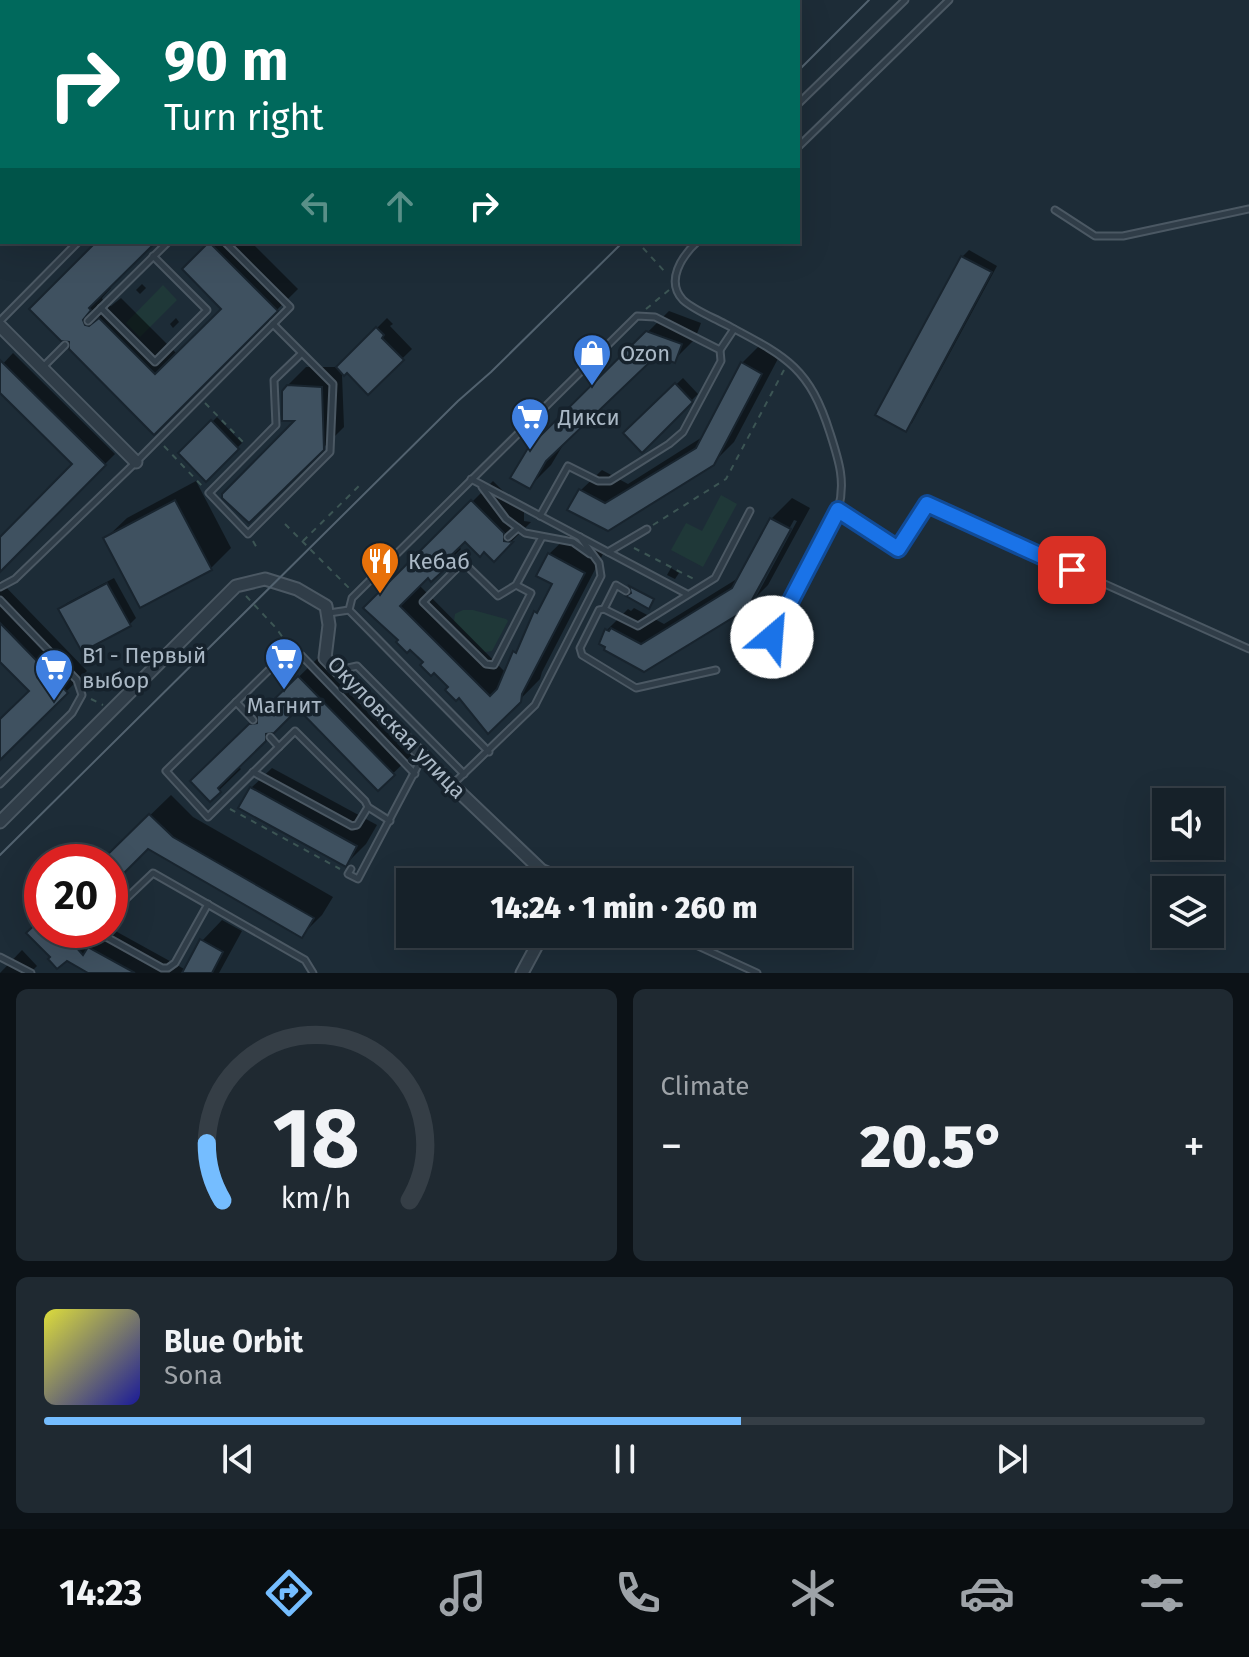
<!DOCTYPE html>
<html lang="en">
<head>
<meta charset="utf-8">
<style>
  body { margin:0; font-family:"Fira Sans",sans-serif; background:#1f2931; color:#f1f3f6; height:100vh; display:flex; flex-direction:column; font-size:30px; white-space:nowrap }
  * { box-sizing:border-box; margin:0 }
  p { font-size:26px; color:#9ea3a8 }
  .icon { flex:none; width:44px; height:44px; fill:none; stroke:currentColor; stroke-width:2; stroke-linecap:round; stroke-linejoin:round }
  .map { position:relative; height:973px; overflow:hidden }
  .panel { display:flex; flex-direction:column; gap:16px; padding:16px; background:#0c1217; flex:1 }
  .panel>* { flex:none }
  .banner { position:absolute; left:0px; top:0px; width:800px; height:244px; box-shadow:0 8px 32px #0002,0 0 0 2px #353e46; background:#00695c; color:#fff; overflow:hidden }
  .fabs { position:absolute; left:1152px; top:788px; display:grid; gap:16px }
  .fabs a { display:grid; place-items:center; width:72px; height:72px; border-radius:0px; background:#162129; box-shadow:0 8px 32px #0002,0 0 0 2px #353e46; font-size:40px }
  .speed { position:absolute; left:24px; top:844px; display:flex; gap:16px; font-size:40px; font-weight:700; text-align:center }
  .speed>* { display:grid; place-content:center; width:104px; height:104px; border-radius:50%; background:#162129; box-shadow:0 8px 32px #0002,0 0 0 2px #353e46; line-height:1 }
  .speed .limit { border:12px solid #d22; background:#fff; color:#111 }
  .pin { position:absolute; display:grid; place-items:center; width:68px; height:68px; color:#fff; margin:-34px; border-radius:16px; box-shadow:0 4px 12px #0006 }
  .me { position:absolute; width:88px; margin:-44px; rotate:27deg; stroke-linejoin:round; filter:drop-shadow(0 0 6px #0008) }
  .turn { display:flex; align-items:center; gap:28px; height:168px; padding:0 32px; font-size:36px }
  .turn .icon { width:104px; height:104px; stroke-width:2.5 }
  .turn b { display:block; font-size:56px; line-height:68px }
  .lanes { display:flex; align-items:center; height:76px; padding:0 32px; background:#0003; justify-content:center; gap:40px; direction:ltr }
  .lanes .off { opacity:.35 }
  .big { font-size:60px; font-weight:800; line-height:1.1 }
  .panel .card { flex:1; display:flex; flex-direction:column; justify-content:center; gap:12px; min-width:0; padding:0 28px; border-radius:12px; background:#1f2931 }
  .panel .dial { align-items:center; gap:0 }
  .dial svg { height:208px; overflow:visible; fill:none; stroke:#353e46; stroke-width:7; stroke-linecap:round; text-anchor:middle }
  .dial text { fill:#f1f3f6; stroke:none }
  .song { display:flex; align-items:center; gap:24px }
  .cover { width:96px; height:96px; border-radius:12px; background:linear-gradient(135deg,hsl(60 70% 55%),hsl(240 70% 35%)) }
  .played { height:8px; border-radius:4px; background:linear-gradient(90deg,#75bdff 60%,#353e46 60%) }
  .keys { display:flex; justify-content:space-around; direction:ltr }
  .heat { display:flex; justify-content:space-between; align-items:center; font-size:44px; direction:ltr }
  .panel .tiles { flex:1; display:grid; gap:16px; grid-template-columns:1fr 1fr }
  .card:last-child { grid-column:span 2 }
  .trip { position:absolute; left:396px; top:868px; width:456px; height:80px; border-radius:0px; background:#162129; box-shadow:0 8px 32px #0002,0 0 0 2px #353e46; font-weight:800; line-height:80px; text-align:center }
  .dock { display:flex; height:128px; justify-content:space-around; align-items:center; background:#090d10; color:#9ea3a8 }
  .dock .icon { width:56px; height:56px }
  .dock .active { color:#75bdff }
  .dock b { font-size:36px; color:#f1f3f6 }
  .map>svg:first-child { display:block }
  .green { fill:#1f3838 }
  .shadow { fill:#0007 }
  .building { fill:#3f5160; stroke:#18242e; stroke-width:2 }
  .lines { fill:none; stroke-linecap:round; stroke-linejoin:round }
  .service-casing { stroke:#4b5863; stroke-width:9 }
  .minor-casing { stroke:#4b5863; stroke-width:15 }
  .path { stroke:#3c5554; stroke-width:2; stroke-dasharray:6 6; stroke-linecap:butt }
  .service { stroke:#303d48; stroke-width:5 }
  .minor { stroke:#303d48; stroke-width:11 }
  .tram { stroke:#52626f; stroke-width:2 }
  .route-casing { stroke:#114b97; stroke-width:20 }
  .route { stroke:#1a73e8; stroke-width:14 }
  .labels { text-anchor:middle; stroke-width:7; stroke-linejoin:round; paint-order:stroke }
  .poi-label { font-size:22px; fill:#aab8c5; stroke:#16222c; text-anchor:start }
  .street-label { font-size:22px; fill:#aab8c5; stroke:#16222c }
</style>
</head>
<body>
<div class="map">
<svg width="1249" height="973" viewBox="0 0 1249 973">
  <rect width="100%" height="100%" fill="#1d2c37"/>
  <!-- green -->
  <g class="green">
    <path d="M163,285L177,300L140,337L126,323Z"/>
    <path d="M721,495L737,504L703,567L671,550L686,523L702,531Z"/>
    <path d="M463,610H473L506,619L508,621L492,651L485,652L454,621L455,614Z"/>
  </g>
  <!-- shadow -->
  <g class="shadow">
    <path d="M0,0H84L87,2L2,4Z"/>
    <path d="M90,0H159L157,2Z"/>
    <path d="M99,242H153L109,286L111,288L102,298L105,305L111,306L121,298L178,355L224,309L185,269L212,242H251L298,289L154,432L71,348Z"/>
    <path d="M969,250L997,266L912,423L906,429L962,257Z"/>
    <path d="M142,284L146,288L140,294L136,290Z"/>
    <path d="M669,311L701,323L695,339L674,360L656,353L566,440L551,465L530,486V449Z"/>
    <path d="M176,318L179,322L173,328L170,324Z"/>
    <path d="M387,318L393,324L390,326L412,349L368,392L347,370L342,375L344,427L251,520L298,419L285,388L306,367H338Z"/>
    <path d="M763,342L781,353L734,442L712,464L608,529L581,490L602,470L628,484L704,436L742,363Z"/>
    <path d="M13,353L115,454L0,569V540L75,464L0,390V367Z"/>
    <path d="M683,378L698,394L642,450L626,433Z"/>
    <path d="M217,417L242,443L206,479L181,453Z"/>
    <path d="M196,481L231,548L210,569L106,538L127,518Z"/>
    <path d="M493,481L524,512V521L531,522L494,559L484,549L465,539L458,546L461,549L441,569L428,576L419,585L506,673L536,613L542,606L554,583L549,554L570,534L604,552L542,672L540,679L489,731L451,687L366,608Z"/>
    <path d="M792,498L810,508L768,585L756,597L797,521L794,520L751,598H755L746,607L644,670L607,630L628,609L631,611L634,608L664,624L740,577L771,519Z"/>
    <path d="M671,568L679,573L675,579L667,575Z"/>
    <path d="M114,578L136,618L129,625L61,610L67,603Z"/>
    <path d="M0,581L87,671L0,757V722L31,691L0,659Z"/>
    <path d="M320,656L414,753L378,788L298,707L237,766L241,769L210,799L193,781Z"/>
    <path d="M272,768L377,825L366,844L345,865L251,788Z"/>
    <path d="M171,795L193,817L333,897L322,915L302,935L148,847L110,885V862H102Z"/>
    <path d="M42,920V930H99L103,934L110,928L186,970L202,941L222,920L242,931L219,973H93L66,958L53,957L29,933Z"/>
    <path d="M22,950L37,966L30,973H0Z"/>
  </g>
  <!-- building -->
  <g class="building">
    <path d="M96,242H156L89,308L91,310L83,320L85,325L89,326L99,318L155,374L221,309L182,269L209,242L278,311L154,435L69,349V342L61,341L29,309Z"/>
    <path d="M961,256L992,272L906,432L875,415Z"/>
    <path d="M376,327L384,335L382,338L404,360L368,395L347,373L344,376L336,367Z"/>
    <path d="M646,331L682,344L675,363L645,351L653,359L546,461L530,489L510,478L528,448Z"/>
    <path d="M0,360L106,465L0,572V537L72,464L0,393Z"/>
    <path d="M741,362L762,374L714,465L608,531L567,510L579,489L605,503L696,448Z"/>
    <path d="M675,383L693,402L642,453L623,433Z"/>
    <path d="M287,385L322,387L324,450L249,523L222,498V494L294,421H282V391Z"/>
    <path d="M211,420L239,449L206,482L178,453Z"/>
    <path d="M175,500L212,570L140,608L103,538Z"/>
    <path d="M471,500L504,533V541L513,542L494,562L484,552L480,557L465,542L439,567L443,571L431,582L428,578L400,606L490,696L497,689L513,651L516,653L534,611L537,613L552,584L536,576L548,553L585,573L522,694L521,702L488,734L459,698L456,701L445,690L448,687L434,673L431,676L420,665L423,662L410,650L407,653L396,642L398,640L363,608Z"/>
    <path d="M770,518L791,529L747,609L644,672L604,650L605,647L599,644L605,629L609,631L611,628L641,644L732,588Z"/>
    <path d="M107,583L131,626L82,652L58,609Z"/>
    <path d="M629,586L654,599L649,609L626,596L631,593Z"/>
    <path d="M0,623L68,693L0,760V719L29,691L0,662Z"/>
    <path d="M298,676L395,775L378,791L298,709L274,733L266,734V741L218,788L221,792L210,802L190,781L249,724L257,723V716Z"/>
    <path d="M250,787L357,846L346,867L238,808Z"/>
    <path d="M149,814L173,837L314,918L302,938L148,849L110,887V862H100Z"/>
    <path d="M42,918V930H61L83,955L88,947L135,973H88L67,961L57,969L48,959L50,957L26,933Z"/>
    <path d="M200,939L223,952L212,973H182Z"/>
  </g>
  <g class="lines">
    <defs>
      <g id="service">
        <path d="M81,1L83,2"/>
        <path d="M242,2L244,0"/>
        <path d="M0,25L2,27"/>
        <path d="M798,104L905,0"/>
        <path d="M798,147L949,0"/>
        <path d="M1055,210L1095,236H1123L1249,209"/>
        <path d="M697,242C682,256 665,281 683,300C694,310 712,317 725,324C785,356 809,366 830,433C839,461 846,482 838,510L759,662"/>
        <path d="M101,308L155,362L207,310L153,256"/>
        <path d="M0,321L78,242"/>
        <path d="M88,321L168,242"/>
        <path d="M273,324L333,384L330,452L248,534L209,493L276,425L274,380L302,353"/>
        <path d="M720,350L734,329"/>
        <path d="M43,367L65,345"/>
        <path d="M471,479L687,594"/>
        <path d="M482,487L506,519L525,533L573,542L590,554"/>
        <path d="M838,510L898,549L927,504L1249,649"/>
        <path d="M508,537L518,528"/>
        <path d="M608,552L647,529"/>
        <path d="M516,585L498,596L463,562L423,602L486,664L494,665L531,593L516,585L542,537"/>
        <path d="M0,587L15,579L136,462L290,307L225,242"/>
        <path d="M0,600L77,680L82,695L72,713L0,784"/>
        <path d="M604,609L616,585L626,591"/>
        <path d="M329,613L349,610"/>
        <path d="M339,670L357,666L464,774"/>
        <path d="M716,670L636,688L582,655L580,648L599,610L604,609L638,626L715,578L750,511"/>
        <path d="M236,702L253,720"/>
        <path d="M270,737L279,747"/>
        <path d="M489,752L349,610L352,598L637,316L655,317L720,350L721,361L683,432L669,444L610,481H598L568,466L540,516"/>
        <path d="M253,772L352,826L357,825L368,807"/>
        <path d="M452,785L535,705L601,576L599,563L580,537"/>
        <path d="M390,821L368,807L365,801L295,731L208,817L166,771L279,660C287,653 292,652 302,656L415,774"/>
        <path d="M351,869L348,874L358,879L423,756"/>
        <path d="M110,914L153,873L305,960L313,973"/>
        <path d="M100,930L101,934L162,968H168L175,963L208,904"/>
        <path d="M672,934L757,973"/>
        <path d="M0,957L31,973"/>
      </g>
      <g id="minor">
        <path d="M316,0L318,2"/>
        <path d="M346,2L348,0"/>
        <path d="M0,326L136,462"/>
        <path d="M0,822L236,586L265,579L297,589L326,606L329,625L325,658L452,785L541,870L557,877L560,882"/>
        <path d="M522,973L543,934"/>
      </g>
    </defs>
    <!-- service casing -->
    <use href="#service" class="service-casing"/>
    <!-- minor casing -->
    <use href="#minor" class="minor-casing"/>
    <!-- path -->
    <g class="path">
      <path d="M643,248L666,273"/>
      <path d="M646,309L669,290"/>
      <path d="M205,403L245,444"/>
      <path d="M164,446L204,488"/>
      <path d="M285,524L349,588"/>
      <path d="M653,525L726,479L784,370"/>
      <path d="M253,541L258,550"/>
      <path d="M303,541L361,484"/>
      <path d="M634,548L696,580"/>
      <path d="M246,596L276,628L289,646"/>
      <path d="M91,699L103,705"/>
      <path d="M230,809L340,869"/>
    </g>
    <!-- service -->
    <use href="#service" class="service"/>
    <!-- minor -->
    <use href="#minor" class="minor"/>
    <!-- tram -->
    <g class="tram">
      <path d="M798,71L869,0"/>
      <path d="M0,855L458,401L491,372L623,242"/>
    </g>
  </g>
  <g class="lines">
    <defs>
      <path id="route" d="M772,637L838,510L898,549L927,504L1072,570"/>
    </defs>
    <!-- route casing -->
    <use href="#route" class="route-casing"/>
    <!-- route -->
    <use href="#route" class="route"/>
  </g>
  <!-- icons -->
  <defs>
    <symbol id="shop-pin" viewBox="-11 -11 22 30"><path d="M0 17L-7.5 6A9.5 9.5 0 1 1 7.5 6Z" fill="#3f7fe0" stroke="#16222c"/><path d="M-5-2.5h2.3a2.7 3.5 0 0 1 5.4 0H5L5.5 6h-11ZM-1.5-2.5h3a1.5 2.3 0 0 0-3 0Z" fill="#fff"/></symbol>
    <symbol id="supermarket-pin" viewBox="-11 -11 22 30"><path d="M0 17L-7.5 6A9.5 9.5 0 1 1 7.5 6Z" fill="#3f7fe0" stroke="#16222c"/><path d="M-6-5.5h2.5l.6 2H6L4.5 2H-2.5L-4.4-4H-6ZM-1.5 3.2a1.3 1.3 0 1 0 .1 0ZM3 3.2a1.3 1.3 0 1 0 .1 0Z" fill="#fff"/></symbol>
    <symbol id="restaurant-pin" viewBox="-11 -11 22 30"><path d="M0 17L-7.5 6A9.5 9.5 0 1 1 7.5 6Z" fill="#e8710a" stroke="#16222c"/><path d="M-5-6h1v4h1v-4h1v4h1v-4h1v5L-1.5 .5V6h-2V.5L-5-1ZM5-6V6H3V1.5H1.5Q1.5-4 5-6Z" fill="#fff"/></symbol>
  </defs>
  <g fill-rule="evenodd">
    <use href="#shop-pin" x="570" y="331" width="44" height="60"/>
    <use href="#supermarket-pin" x="508" y="395" width="44" height="60"/>
    <use href="#restaurant-pin" x="358" y="539" width="44" height="60"/>
    <use href="#supermarket-pin" x="262" y="635" width="44" height="60"/>
    <use href="#supermarket-pin" x="32" y="646" width="44" height="60"/>
  </g>
  <g class="labels">
    <!-- poi labels -->
    <g class="poi-label">
      <text x="620" y="361">Ozon</text>
      <text x="558" y="425">Дикси</text>
      <text x="408" y="569">Кебаб</text>
      <text x="82" y="663">В1 - Первый<tspan x="82" dy="25">выбор</tspan></text>
      <text x="284" y="713" text-anchor="middle">Магнит</text>
    </g>
    <!-- street labels -->
    <g class="street-label">
      <text transform="translate(397 727) rotate(46)" y="8">Окуловская улица</text>
    </g>
  </g>
</svg>
<div class="fabs">
<a><svg class="icon" aria-label="sound" viewBox="0 0 24 24"><path d="M4 9h4l5-4v14l-5-4H4zM17 9q2 3 0 6"/></svg></a>
<a><svg class="icon" aria-label="layers" viewBox="0 0 24 24"><path d="M12 4l9 5-9 5-9-5zM3 14l9 5 9-5"/></svg></a>
</div>
<div class="speed"><div class="limit">20</div></div>
<div class="pin" style="left:1072px;top:570px;background:#d93025"><svg class="icon" aria-label="arrive" viewBox="0 0 24 24"><path d="M6 21V4h12l-3 4 3 4H6"/></svg></div>
<svg class="me" style="left:772px;top:637px" viewBox="-20 -20 40 40"><circle r="19" fill="#fff"/><path d="M0-13L10 11 0 6-10 11z" fill="#1a73e8"/></svg>
<div class="trip">14:24 · 1 min · 260 m</div>
<div class="banner">
<div class="turn"><svg class="icon" aria-label="right" viewBox="0 0 24 24"><path d="M7 20v-9h11M14 6l5 5-5 5"/></svg><div><b>90 m</b>Turn right</div></div>
<div class="lanes"><svg class="icon off" aria-label="left" viewBox="0 0 24 24"><path d="M17 20v-9H6M10 6l-5 5 5 5"/></svg><svg class="icon off" aria-label="ahead" viewBox="0 0 24 24"><path d="M12 20V5M6 11l6-6 6 6"/></svg><svg class="icon" aria-label="right" viewBox="0 0 24 24"><path d="M7 20v-9h11M14 6l5 5-5 5"/></svg></div>
</div>
</div>
<section class="panel">
<div class="tiles">
<div class="card dial"><svg viewBox="0 0 100 80">
<path d="M14 69A42 42 0 1 1 86 69"/>
<path d="M14 69A42 42 0 0 1 8 47" stroke="#75bdff"/>
<text x="50" y="56" font-size="32" font-weight="700">18</text>
<text x="50" y="72" font-size="11">km/h</text>
</svg></div>
<div class="card"><p>Climate</p>
<div class="heat"><a>−</a><b class="big">20.5°</b><a>+</a></div>
</div>
<div class="card">
<div class="song"><i class="cover"></i><div><b>Blue Orbit</b><p>Sona</p></div></div>
<div class="played"></div>
<div class="keys"><svg class="icon" aria-label="previous" viewBox="0 0 24 24"><path d="M18 5L8 12l10 7zM5 5v14"/></svg><svg class="icon" aria-label="pause" viewBox="0 0 24 24"><path d="M8 5v14M16 5v14"/></svg><svg class="icon" aria-label="next" viewBox="0 0 24 24"><path d="M6 5l10 7-10 7zM19 5v14"/></svg></div>
</div>
</div>
</section>
<nav class="dock">
<b>14:23</b>
<svg class="icon active" aria-label="directions" viewBox="0 0 24 24"><path d="M12 3l9 9-9 9-9-9zM9 14v-3h6M13 9l2 2-2 2"/></svg>
<svg class="icon" aria-label="music" viewBox="0 0 24 24"><path d="M9 18V5l10-2v13"/><circle cx="6" cy="18" r="3"/><circle cx="16" cy="16" r="3"/></svg>
<svg class="icon" aria-label="phone" viewBox="0 0 24 24"><path d="M5 4h4l2 5-3 2q2 4 5 5l2-3 5 2v4C11 20 4 13 5 4z"/></svg>
<svg class="icon" aria-label="climate" viewBox="0 0 24 24"><path d="M12 3v18M4 7l16 10M4 17L20 7"/></svg>
<svg class="icon" aria-label="car" viewBox="0 0 24 24"><path d="M5 17H2v-5l4-1 3-4h7l3 4 3 1v5h-3M9 17h6M6 11h13"/><circle cx="7" cy="17" r="2"/><circle cx="17" cy="17" r="2"/></svg>
<svg class="icon" aria-label="filters" viewBox="0 0 24 24"><path d="M4 7h16M4 17h16"/><circle cx="9" cy="7" r="2"/><circle cx="15" cy="17" r="2"/></svg>
</nav>
</body>
</html>
